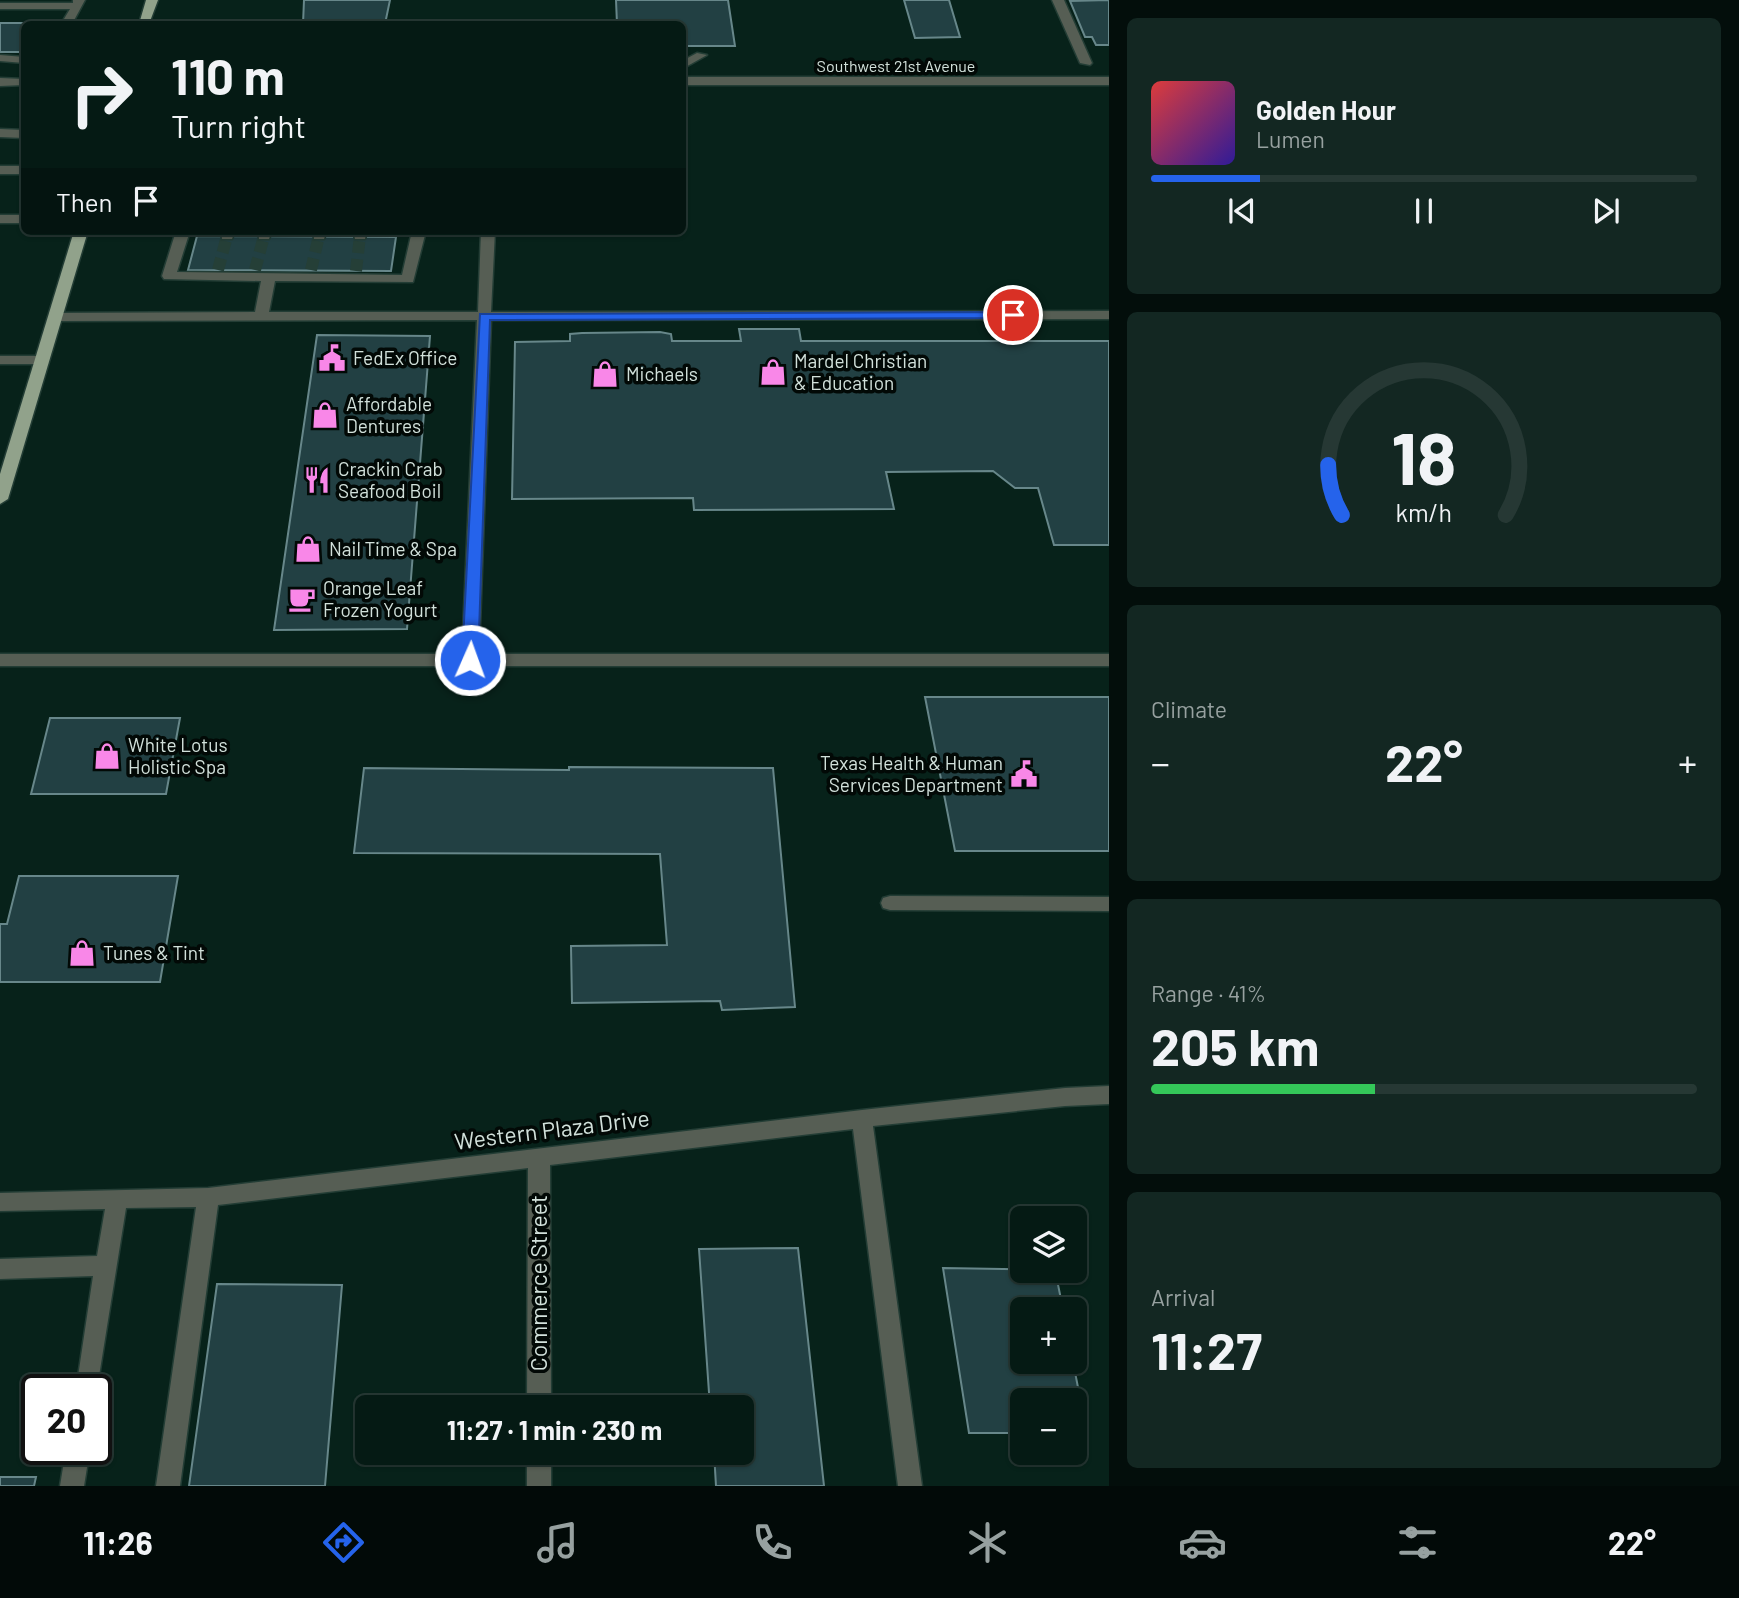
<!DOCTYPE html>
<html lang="en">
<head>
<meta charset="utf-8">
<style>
  body { margin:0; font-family:Barlow,sans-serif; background:#132722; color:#f1f3f6; height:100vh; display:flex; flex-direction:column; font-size:26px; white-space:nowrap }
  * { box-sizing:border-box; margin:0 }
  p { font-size:23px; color:#97a1a0 }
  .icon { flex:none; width:38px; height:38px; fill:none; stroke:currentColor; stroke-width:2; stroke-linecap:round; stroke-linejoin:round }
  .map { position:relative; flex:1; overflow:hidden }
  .side { display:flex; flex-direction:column; gap:18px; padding:18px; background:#030e0b; width:630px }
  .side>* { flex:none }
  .hud { position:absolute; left:21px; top:21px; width:665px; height:214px; border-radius:10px; box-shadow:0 2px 5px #0004,0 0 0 2px #263834; background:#051a14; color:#f1f3f6; overflow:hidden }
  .tools { position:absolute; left:1010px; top:1206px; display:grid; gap:14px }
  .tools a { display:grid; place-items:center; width:77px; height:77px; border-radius:10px; background:#051a14; box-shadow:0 2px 5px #0004,0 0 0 2px #263834; font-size:35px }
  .speed { position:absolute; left:21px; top:1374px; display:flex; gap:14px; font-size:35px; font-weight:700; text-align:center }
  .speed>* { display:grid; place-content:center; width:91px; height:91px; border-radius:50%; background:#051a14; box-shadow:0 2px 5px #0004,0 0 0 2px #263834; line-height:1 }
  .speed .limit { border:4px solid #111; border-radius:10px; background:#fff; color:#111 }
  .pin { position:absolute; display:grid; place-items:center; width:60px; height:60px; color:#fff; margin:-30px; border:4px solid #fff; border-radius:50%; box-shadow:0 2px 7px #0007 }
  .me { position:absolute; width:77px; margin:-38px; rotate:2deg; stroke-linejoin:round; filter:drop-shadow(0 0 5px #0008) }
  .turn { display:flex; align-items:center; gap:24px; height:147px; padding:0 35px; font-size:32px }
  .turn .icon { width:91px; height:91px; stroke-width:2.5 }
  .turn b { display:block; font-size:49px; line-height:60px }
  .then { display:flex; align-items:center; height:66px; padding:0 35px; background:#0003; gap:14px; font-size:26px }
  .big { font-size:52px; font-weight:700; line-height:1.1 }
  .side .widget { flex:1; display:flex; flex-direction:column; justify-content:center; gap:10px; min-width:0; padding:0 24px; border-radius:10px; background:#132722 }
  .side .dial { align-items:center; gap:0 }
  .dial svg { height:182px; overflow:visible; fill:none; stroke:#263834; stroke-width:7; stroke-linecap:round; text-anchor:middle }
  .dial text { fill:#f1f3f6; stroke:none }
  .song { display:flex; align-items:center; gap:21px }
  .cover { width:84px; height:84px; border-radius:10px; background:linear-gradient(135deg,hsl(0 70% 55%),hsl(250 70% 35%)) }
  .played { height:7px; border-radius:4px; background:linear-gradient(90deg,#2563eb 20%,#263834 20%) }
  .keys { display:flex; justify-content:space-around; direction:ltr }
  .heat { display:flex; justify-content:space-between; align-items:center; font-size:38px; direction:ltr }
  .charge { height:10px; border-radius:5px; background:linear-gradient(90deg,#34c759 41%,#263834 0) }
  .trip { position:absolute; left:355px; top:1395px; width:399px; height:70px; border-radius:10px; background:#051a14; box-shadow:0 2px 5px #0004,0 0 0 2px #263834; font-weight:700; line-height:70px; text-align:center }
  .dock { display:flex; height:112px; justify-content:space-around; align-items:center; background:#020a08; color:#97a1a0 }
  .dock .icon { width:49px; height:49px }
  .dock .current { color:#2563eb }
  .dock b { font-size:32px; color:#f1f3f6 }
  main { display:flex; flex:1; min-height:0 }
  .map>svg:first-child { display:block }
  .building { fill:#224043; stroke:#67878a; stroke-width:2 }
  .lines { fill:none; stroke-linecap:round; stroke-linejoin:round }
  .minor-tunnel { stroke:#253f37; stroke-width:12; stroke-dasharray:12 6; stroke-linecap:butt }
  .minor-casing { stroke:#233d35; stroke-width:3 }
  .major-casing { stroke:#233d35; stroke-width:3 }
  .minor { fill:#565e54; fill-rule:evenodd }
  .major { fill:#91a28b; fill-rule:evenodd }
  .route { fill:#2563eb; stroke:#184099; stroke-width:2 }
  .labels { text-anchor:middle; stroke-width:7; stroke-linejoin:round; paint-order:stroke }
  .far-street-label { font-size:16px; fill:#d2e1db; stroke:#020906 }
  .poi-label { font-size:19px; fill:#d2e1db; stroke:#020906; text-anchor:start }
  .near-street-label { font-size:23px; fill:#d2e1db; stroke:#020906 }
</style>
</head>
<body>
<main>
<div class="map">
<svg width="1109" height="1486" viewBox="0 0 1109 1486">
  <rect width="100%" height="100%" fill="#07221a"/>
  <!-- building -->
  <g class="building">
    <path d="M304,0H390L385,24H303Z"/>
    <path d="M616,0H728L735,46H682V24H617Z"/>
    <path d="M904,0H949L960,37L915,38Z"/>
    <path d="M1109,0V45H1096L1092,37H1085L1070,1Z"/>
    <path d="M0,23H32L24,24V41L20,52H0Z"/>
    <path d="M197,236L396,237L391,271L188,270Z"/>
    <path d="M739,329H799L801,341H1109V545H1054L1038,488H1015L993,471L886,472L894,509L694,510L693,498L512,499L515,342L570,341V334L582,333L660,332L671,334L672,341H741Z"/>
    <path d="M317,335L430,336L407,629L274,630Z"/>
    <path d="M925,697H1109V851H955Z"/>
    <path d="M50,718H180L166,794H31Z"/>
    <path d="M569,767L773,768L795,1007L722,1010L720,1001L572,1003L571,946L667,945L660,854L354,853L364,768L569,770Z"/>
    <path d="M19,876H178L160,982H0V924H7Z"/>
    <path d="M798,1248L824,1486H716L714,1452H742V1407H710L699,1249Z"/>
    <path d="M943,1268L1055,1270L1063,1309H1022V1362H1073L1087,1433H1074V1400H1022V1433H969Z"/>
    <path d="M217,1284L342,1285L325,1486H189Z"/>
    <path d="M0,1477H36L34,1486H0Z"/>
  </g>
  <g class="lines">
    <!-- minor-tunnel -->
    <g class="minor-tunnel">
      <path d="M218,270L227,236"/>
      <path d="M255,270L264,236"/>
      <path d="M311,270L319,236"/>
      <path d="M356,271L360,236"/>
    </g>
    <defs>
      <g id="minor">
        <path d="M73,0H85L72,24H61L70,9H0V3H73Z"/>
        <path d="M1052,0H1064L1092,63L1090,65L1080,63Z"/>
        <path d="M697,53L707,55L682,69V61Z"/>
        <path d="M0,55L24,57V63L0,61Z"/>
        <rect x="682" y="77" width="427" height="8"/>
        <path d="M0,78L24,79V85L0,86Z"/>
        <path d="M0,129L24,130V138L0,137Z"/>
        <rect x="0" y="166" width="24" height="8"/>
        <rect x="0" y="215" width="24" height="8"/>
        <path d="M176,231H190L177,272L402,275L412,231H426L413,282L275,281L269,312H478L481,231H495L491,312L1109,311V319L491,320L479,654H1109V666H0V654H462L477,320L55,321L48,317L55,313L255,312L261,281L164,279L162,276Z"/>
        <path d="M221,231H235L232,239H222Z"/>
        <path d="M258,231H272L269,239H259Z"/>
        <path d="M313,231H327L324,239H314Z"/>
        <path d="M353,231H367L365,239H355Z"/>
        <path d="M0,356H42L49,360L42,364H0Z"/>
        <path d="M890,896L1109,897V911L890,910L883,908L881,903L883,898Z"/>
        <path d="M1109,1086V1104L1065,1106L873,1126L922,1486H898L853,1129L550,1165L551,1407H527L528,1168L218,1205L180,1486H156L196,1207L126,1208L96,1395V1390H76L93,1276L0,1279V1259L97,1256L105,1209L0,1211V1193L208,1188L862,1110L1065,1088Z"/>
        <path d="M66,1449H90L84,1486H60Z"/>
        <rect x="527" y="1452" width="24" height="34"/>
      </g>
      <g id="major">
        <path d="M146,0H158L149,24H139Z"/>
        <path d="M74,231H88L8,499L0,504V474Z"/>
      </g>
    </defs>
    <!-- minor casing -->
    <use href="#minor" class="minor-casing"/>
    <!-- major casing -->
    <use href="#major" class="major-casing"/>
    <!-- minor -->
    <use href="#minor" class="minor"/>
    <!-- major -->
    <use href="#major" class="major"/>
  </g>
  <!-- route -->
  <path class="route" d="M1013,312L1017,313V318L490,320L478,660L470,665L464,664L462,660L480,314Z"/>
  <!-- icons -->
  <defs>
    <symbol id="civic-bare" viewBox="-9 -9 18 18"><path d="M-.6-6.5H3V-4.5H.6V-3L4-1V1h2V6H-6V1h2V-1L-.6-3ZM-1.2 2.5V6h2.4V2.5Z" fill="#f987e8" stroke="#020906" stroke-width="2.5" paint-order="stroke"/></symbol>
    <symbol id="shop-bare" viewBox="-9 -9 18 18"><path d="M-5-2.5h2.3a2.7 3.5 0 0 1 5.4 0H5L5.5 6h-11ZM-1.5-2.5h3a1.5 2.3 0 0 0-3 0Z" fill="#f987e8" stroke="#020906" stroke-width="2.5" paint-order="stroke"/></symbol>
    <symbol id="restaurant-bare" viewBox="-9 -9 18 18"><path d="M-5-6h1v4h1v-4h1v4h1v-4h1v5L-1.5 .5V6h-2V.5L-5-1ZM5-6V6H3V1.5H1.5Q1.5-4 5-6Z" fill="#f987e8" stroke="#020906" stroke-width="2.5" paint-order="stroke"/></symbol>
    <symbol id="cafe-bare" viewBox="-9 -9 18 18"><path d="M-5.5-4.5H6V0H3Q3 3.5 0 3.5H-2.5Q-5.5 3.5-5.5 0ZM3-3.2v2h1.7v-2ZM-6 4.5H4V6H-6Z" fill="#f987e8" stroke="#020906" stroke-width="2.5" paint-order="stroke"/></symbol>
  </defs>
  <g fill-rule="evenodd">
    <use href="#civic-bare" x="313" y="339" width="38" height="38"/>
    <use href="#shop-bare" x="754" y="353" width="38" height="38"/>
    <use href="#shop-bare" x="586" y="355" width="38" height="38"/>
    <use href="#shop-bare" x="306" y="396" width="38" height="38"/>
    <use href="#restaurant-bare" x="298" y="461" width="38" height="38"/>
    <use href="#shop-bare" x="289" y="530" width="38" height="38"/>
    <use href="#cafe-bare" x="283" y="580" width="38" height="38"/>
    <use href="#shop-bare" x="88" y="737" width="38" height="38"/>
    <use href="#civic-bare" x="1005" y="755" width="38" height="38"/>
    <use href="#shop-bare" x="63" y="934" width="38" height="38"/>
  </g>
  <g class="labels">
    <!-- far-street labels -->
    <g class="far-street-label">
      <text x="896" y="72">Southwest 21st Avenue</text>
    </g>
    <!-- poi labels -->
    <g class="poi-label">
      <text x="353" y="365">FedEx Office</text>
      <text x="794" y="368">Mardel Christian<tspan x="794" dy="22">&amp; Education</tspan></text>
      <text x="626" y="381">Michaels</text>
      <text x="346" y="411">Affordable<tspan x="346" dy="22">Dentures</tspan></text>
      <text x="338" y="476">Crackin Crab<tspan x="338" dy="22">Seafood Boil</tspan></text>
      <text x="329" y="556">Nail Time &amp; Spa</text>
      <text x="323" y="595">Orange Leaf<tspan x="323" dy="22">Frozen Yogurt</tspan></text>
      <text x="128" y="752">White Lotus<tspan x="128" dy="22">Holistic Spa</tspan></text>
      <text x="1003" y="770" text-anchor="end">Texas Health &amp; Human<tspan x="1003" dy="22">Services Department</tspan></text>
      <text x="103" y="960">Tunes &amp; Tint</text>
    </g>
    <!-- near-street labels -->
    <g class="near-street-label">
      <text transform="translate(552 1130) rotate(-7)" y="8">Western Plaza Drive</text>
      <text transform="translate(539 1283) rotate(-90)" y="8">Commerce Street</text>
    </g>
  </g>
</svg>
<div class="tools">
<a><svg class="icon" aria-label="layers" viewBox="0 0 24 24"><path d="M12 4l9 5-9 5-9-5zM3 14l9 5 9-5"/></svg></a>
<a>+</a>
<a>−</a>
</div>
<div class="speed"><div class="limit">20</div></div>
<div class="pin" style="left:1013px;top:315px;background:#d93025"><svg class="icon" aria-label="arrive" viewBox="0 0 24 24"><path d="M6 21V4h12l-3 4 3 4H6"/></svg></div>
<svg class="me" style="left:470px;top:660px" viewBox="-20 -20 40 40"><circle r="17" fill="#2563eb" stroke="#fff" stroke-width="3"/><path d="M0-11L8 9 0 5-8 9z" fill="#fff"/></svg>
<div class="trip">11:27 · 1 min · 230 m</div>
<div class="hud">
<div class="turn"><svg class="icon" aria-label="right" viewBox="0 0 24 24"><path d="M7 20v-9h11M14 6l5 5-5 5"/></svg><div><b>110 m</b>Turn right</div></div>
<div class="then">Then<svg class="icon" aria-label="arrive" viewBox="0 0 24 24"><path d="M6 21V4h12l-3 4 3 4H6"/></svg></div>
</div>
</div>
<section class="side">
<div class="widget">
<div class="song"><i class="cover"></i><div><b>Golden Hour</b><p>Lumen</p></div></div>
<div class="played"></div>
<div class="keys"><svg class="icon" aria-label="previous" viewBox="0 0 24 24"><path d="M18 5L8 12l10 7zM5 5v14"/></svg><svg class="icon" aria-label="pause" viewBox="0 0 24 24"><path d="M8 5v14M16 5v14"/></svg><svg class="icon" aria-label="next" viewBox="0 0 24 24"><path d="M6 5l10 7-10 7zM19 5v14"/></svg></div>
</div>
<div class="widget dial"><svg viewBox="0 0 100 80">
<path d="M14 69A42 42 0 1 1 86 69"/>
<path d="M14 69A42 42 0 0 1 8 47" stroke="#2563eb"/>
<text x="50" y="56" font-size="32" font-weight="700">18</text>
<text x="50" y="72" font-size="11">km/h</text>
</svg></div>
<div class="widget"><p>Climate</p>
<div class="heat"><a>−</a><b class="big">22°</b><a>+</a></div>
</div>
<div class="widget"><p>Range · 41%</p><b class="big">205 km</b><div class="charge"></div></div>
<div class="widget"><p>Arrival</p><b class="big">11:27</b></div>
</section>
</main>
<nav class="dock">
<b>11:26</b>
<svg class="icon current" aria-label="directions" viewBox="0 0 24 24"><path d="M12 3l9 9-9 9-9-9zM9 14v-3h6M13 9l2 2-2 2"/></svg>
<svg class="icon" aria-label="music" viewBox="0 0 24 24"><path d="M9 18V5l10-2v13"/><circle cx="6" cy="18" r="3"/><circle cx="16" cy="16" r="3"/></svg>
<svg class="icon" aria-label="phone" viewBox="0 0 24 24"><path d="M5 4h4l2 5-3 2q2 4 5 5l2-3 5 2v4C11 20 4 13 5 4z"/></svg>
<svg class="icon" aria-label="climate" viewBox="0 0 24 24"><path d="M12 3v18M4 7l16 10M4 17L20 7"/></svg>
<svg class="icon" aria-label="car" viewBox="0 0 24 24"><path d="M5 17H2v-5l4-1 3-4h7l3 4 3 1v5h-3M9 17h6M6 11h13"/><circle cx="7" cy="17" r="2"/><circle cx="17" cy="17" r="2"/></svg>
<svg class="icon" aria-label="filters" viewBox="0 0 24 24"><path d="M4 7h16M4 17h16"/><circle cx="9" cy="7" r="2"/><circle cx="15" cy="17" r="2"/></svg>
<b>22°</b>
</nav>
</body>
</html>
